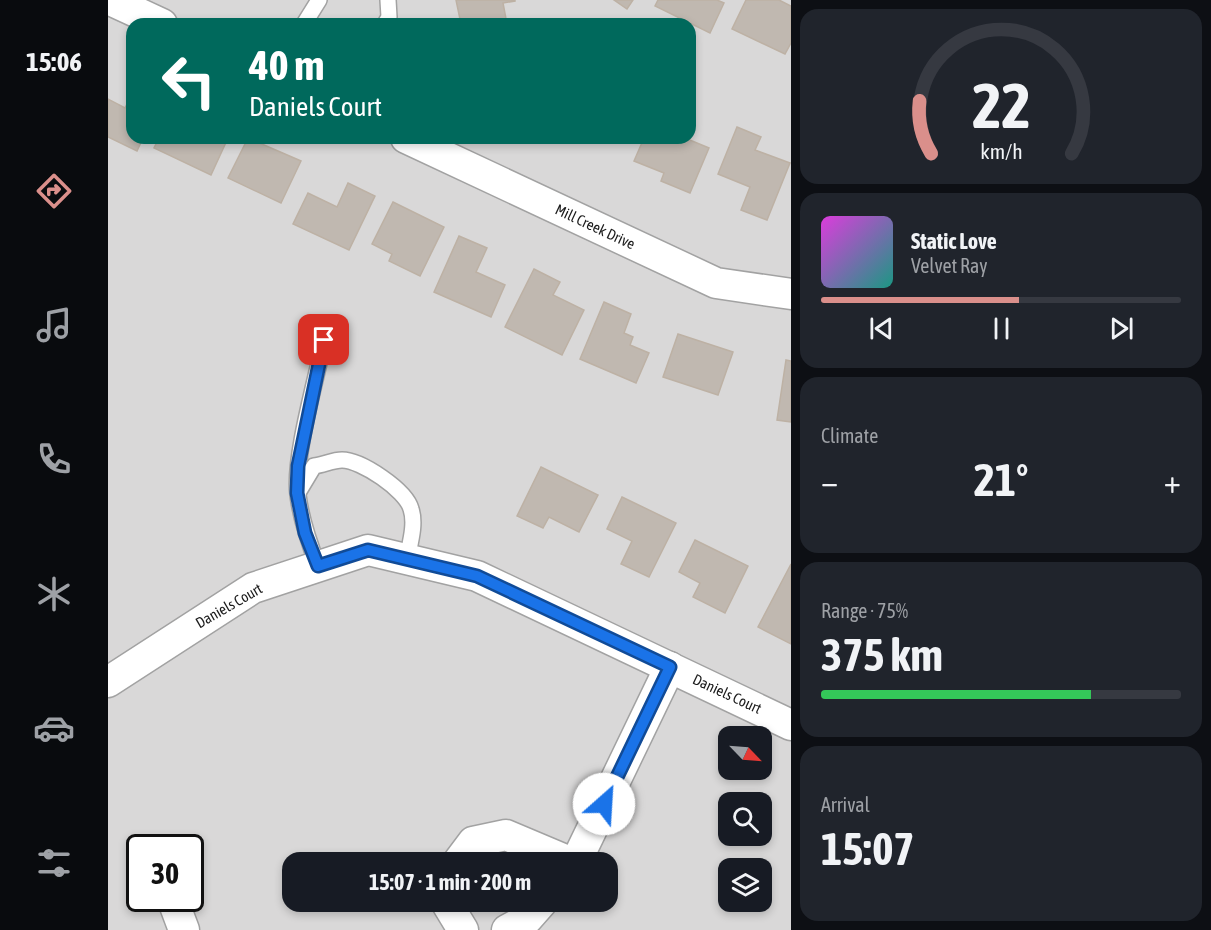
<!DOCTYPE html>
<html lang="en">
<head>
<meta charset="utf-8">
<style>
  body { margin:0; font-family:"Asap Condensed",sans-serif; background:#20242c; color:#f1f3f6; height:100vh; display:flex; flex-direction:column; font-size:22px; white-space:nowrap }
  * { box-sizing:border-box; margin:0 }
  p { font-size:20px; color:#9ea1a6 }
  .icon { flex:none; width:33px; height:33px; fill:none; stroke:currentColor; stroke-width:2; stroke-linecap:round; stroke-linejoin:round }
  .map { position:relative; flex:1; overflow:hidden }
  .sheet { display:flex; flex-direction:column; gap:9px; padding:9px; background:#0d0f14; width:420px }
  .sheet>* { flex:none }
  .hud { position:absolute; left:18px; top:18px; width:570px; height:126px; border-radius:18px; box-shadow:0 3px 9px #0003; background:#00695c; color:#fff; overflow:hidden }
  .needle { width:39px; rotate:115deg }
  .fabs { position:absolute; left:610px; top:726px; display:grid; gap:12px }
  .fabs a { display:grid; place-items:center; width:54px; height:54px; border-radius:12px; background:#171b24; box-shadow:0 3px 9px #0003; font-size:30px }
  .speed { position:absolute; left:18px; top:834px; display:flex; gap:12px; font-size:30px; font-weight:700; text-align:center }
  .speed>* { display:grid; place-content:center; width:78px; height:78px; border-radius:50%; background:#171b24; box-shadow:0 3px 9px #0003; line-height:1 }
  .speed .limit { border:3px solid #111; border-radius:9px; background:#fff; color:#111 }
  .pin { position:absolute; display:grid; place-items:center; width:51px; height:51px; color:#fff; margin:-26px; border-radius:12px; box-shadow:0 3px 9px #0006 }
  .me { position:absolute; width:66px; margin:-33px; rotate:26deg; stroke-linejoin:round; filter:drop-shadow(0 0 4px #0008) }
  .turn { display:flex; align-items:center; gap:21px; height:126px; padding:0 24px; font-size:27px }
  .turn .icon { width:78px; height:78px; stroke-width:2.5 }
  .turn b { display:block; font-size:42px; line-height:51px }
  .big { font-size:45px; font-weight:700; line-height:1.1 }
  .sheet .tile { flex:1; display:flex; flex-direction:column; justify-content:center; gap:9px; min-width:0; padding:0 21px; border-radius:18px; background:#20242c }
  .sheet .dial { align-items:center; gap:0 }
  .dial svg { height:156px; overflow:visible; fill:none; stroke:#363941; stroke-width:7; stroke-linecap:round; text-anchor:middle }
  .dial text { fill:#f1f3f6; stroke:none }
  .song { display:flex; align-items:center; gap:18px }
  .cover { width:72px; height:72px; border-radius:9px; background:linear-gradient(135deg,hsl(300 70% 55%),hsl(170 70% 35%)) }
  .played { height:6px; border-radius:3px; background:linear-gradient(90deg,#da8f8b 55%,#363941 55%) }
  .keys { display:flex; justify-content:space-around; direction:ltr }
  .heat { display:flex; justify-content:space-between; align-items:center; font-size:33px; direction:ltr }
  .charge { height:9px; border-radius:4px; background:linear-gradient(90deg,#34c759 75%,#363941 0) }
  .trip { position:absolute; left:174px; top:852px; width:336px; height:60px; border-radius:18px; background:#171b24; box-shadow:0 3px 9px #0003; font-weight:700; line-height:60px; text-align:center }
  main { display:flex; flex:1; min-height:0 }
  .tab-bar { display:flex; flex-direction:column; width:108px; justify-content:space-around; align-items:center; background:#090b0e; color:#9ea1a6 }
  .tab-bar .icon { width:42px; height:42px }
  .tab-bar .active { color:#da8f8b }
  .tab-bar b { font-size:27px; color:#f1f3f6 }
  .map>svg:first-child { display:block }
  .residential { fill:#d9d8d8; fill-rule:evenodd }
  .building { fill:#c0b8b0; stroke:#bdb1a4; stroke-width:1.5 }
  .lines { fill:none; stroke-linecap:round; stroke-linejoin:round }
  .lane-casing { stroke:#a2a2a2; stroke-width:18 }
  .street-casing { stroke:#a2a2a2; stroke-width:33 }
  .lane { stroke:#fff; stroke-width:15 }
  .street { stroke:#fff; stroke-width:30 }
  .route-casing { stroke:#114b97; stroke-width:15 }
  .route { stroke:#1a73e8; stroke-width:10 }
  .labels { text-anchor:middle; stroke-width:4.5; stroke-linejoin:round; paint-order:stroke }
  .street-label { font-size:15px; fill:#1b1b1b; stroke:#fff }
</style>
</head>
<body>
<main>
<nav class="tab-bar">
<b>15:06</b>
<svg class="icon active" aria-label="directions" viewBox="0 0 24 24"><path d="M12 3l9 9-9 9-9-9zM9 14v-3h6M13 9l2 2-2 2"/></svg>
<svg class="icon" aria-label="music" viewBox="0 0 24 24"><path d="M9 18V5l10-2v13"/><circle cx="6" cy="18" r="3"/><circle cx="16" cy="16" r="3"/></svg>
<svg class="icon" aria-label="phone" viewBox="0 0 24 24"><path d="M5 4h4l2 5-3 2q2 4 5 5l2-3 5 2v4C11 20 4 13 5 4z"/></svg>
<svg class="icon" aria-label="climate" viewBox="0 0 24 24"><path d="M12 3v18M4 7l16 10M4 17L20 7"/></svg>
<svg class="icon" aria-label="car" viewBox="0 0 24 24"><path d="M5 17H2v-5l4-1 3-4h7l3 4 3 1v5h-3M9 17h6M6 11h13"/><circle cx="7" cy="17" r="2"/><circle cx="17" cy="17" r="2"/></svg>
<svg class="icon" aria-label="filters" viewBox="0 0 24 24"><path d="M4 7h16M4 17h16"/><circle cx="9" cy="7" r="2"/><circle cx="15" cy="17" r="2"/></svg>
</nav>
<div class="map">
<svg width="683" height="930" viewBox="0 0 683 930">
  <rect width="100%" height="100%" fill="#ece9e0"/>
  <!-- residential -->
  <path class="residential" d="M0,0H683V930H0ZM24,24H582V138H24ZM621,736H654V770H621ZM621,802H654V836H621ZM32,848H82V898H32ZM184,862H500V902H184ZM621,868H654V902H621Z"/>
  <!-- building -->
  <g class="building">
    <path d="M348,0H407V1L395,3L399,24H353Z"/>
    <path d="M506,0H525L519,9Z"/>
    <path d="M550,0H609L616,3L602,33L547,6Z"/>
    <path d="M638,0H671L683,6V43L677,54L624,29Z"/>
    <path d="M24,94V138H35L29,151L0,137V99L17,108Z"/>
    <path d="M629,127L653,137L647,150L682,163L659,220L633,210L642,187L610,174Z"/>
    <path d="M51,138H120L103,175L46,148Z"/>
    <path d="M140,138L193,161L173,203L120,178Z"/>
    <path d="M536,138H577L601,148L582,193L553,181L556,173L526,161Z"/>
    <path d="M240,183L267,196L241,250L185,224L200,193L229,207Z"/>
    <path d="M285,202L336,227L312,276L281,261L284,254L264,244Z"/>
    <path d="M351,236L379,248L368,272L397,285L383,317L326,292Z"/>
    <path d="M426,269L452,282L445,295L476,310L454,355L397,327Z"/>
    <path d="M496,302L523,314L516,333L525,337L522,345L541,353L528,383L472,359Z"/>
    <path d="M570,334L625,352L610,395L555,377Z"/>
    <path d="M678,360L683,361V422L669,420Z"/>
    <path d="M433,467L490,495L471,532L441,517L435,528L409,516Z"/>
    <path d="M514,497L568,523L541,577L513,564L524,541L499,529Z"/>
    <path d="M587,540L640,566L617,613L585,597L592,583L571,572Z"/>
    <path d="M683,564V644L650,627Z"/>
  </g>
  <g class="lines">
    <defs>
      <g id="lane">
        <path d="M196,24L211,0"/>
        <path d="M277,24L281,17L280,0"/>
        <path d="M191,491L206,466C215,465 225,460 234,460C253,460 298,490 303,509C308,524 302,543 299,559"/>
        <path d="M210,566C201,543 193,520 190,495C185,459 208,380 216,341"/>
      </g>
      <g id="street">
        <path d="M2,0L54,24"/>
        <path d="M298,138L608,283L683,294"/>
        <path d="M0,682L145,588L260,550L369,576L683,725"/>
        <path d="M350,862L365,842L398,835L462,862"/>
        <path d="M468,862L562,667"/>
        <path d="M64,898L76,930"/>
        <path d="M338,902L355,930"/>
        <path d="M399,930L419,919L434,902"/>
      </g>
    </defs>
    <!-- lane casing -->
    <use href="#lane" class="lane-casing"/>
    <!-- street casing -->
    <use href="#street" class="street-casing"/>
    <!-- lane -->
    <use href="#lane" class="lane"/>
    <!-- street -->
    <use href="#street" class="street"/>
  </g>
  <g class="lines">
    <defs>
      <path id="route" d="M216,340L190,466L189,493L197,533L210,566L260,550L369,576L562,667L496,804"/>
    </defs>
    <!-- route casing -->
    <use href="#route" class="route-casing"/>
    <!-- route -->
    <use href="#route" class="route"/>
  </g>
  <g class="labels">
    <!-- street labels -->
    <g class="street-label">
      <text transform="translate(487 227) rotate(25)" y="5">Mill Creek Drive</text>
      <text transform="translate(121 606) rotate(-30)" y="5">Daniels Court</text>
      <text transform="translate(619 694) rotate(25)" y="5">Daniels Court</text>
    </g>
  </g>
</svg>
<div class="fabs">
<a><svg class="needle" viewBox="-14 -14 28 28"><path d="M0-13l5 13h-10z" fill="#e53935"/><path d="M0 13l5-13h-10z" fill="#9ea1a6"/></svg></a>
<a><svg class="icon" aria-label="search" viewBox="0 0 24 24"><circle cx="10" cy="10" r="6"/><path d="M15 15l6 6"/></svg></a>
<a><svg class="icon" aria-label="layers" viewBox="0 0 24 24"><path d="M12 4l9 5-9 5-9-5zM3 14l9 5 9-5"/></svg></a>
</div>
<div class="speed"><div class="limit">30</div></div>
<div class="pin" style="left:216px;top:340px;background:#d93025"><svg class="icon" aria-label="arrive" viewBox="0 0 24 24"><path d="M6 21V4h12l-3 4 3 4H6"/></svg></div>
<svg class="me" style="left:496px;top:804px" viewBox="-20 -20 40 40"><circle r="19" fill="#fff"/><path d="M0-13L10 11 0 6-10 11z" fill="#1a73e8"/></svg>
<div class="trip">15:07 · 1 min · 200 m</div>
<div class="hud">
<div class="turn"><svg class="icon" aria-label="left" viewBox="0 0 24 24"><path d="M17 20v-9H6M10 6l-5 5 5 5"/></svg><div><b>40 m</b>Daniels Court</div></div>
</div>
</div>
<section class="sheet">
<div class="tile dial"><svg viewBox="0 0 100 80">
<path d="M14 69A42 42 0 1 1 86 69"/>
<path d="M14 69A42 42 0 0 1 8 42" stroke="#da8f8b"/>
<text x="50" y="56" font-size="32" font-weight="700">22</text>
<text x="50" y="72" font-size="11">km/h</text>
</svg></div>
<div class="tile">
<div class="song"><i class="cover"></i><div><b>Static Love</b><p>Velvet Ray</p></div></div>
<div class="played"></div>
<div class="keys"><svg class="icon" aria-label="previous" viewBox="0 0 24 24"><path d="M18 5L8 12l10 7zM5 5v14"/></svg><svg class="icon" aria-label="pause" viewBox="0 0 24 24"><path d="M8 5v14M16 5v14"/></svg><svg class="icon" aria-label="next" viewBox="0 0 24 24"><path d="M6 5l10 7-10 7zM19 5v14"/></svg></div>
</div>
<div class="tile"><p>Climate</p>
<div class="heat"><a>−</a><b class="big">21°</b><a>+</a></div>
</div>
<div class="tile"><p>Range · 75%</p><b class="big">375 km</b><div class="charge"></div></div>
<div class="tile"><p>Arrival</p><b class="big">15:07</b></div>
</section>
</main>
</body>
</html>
